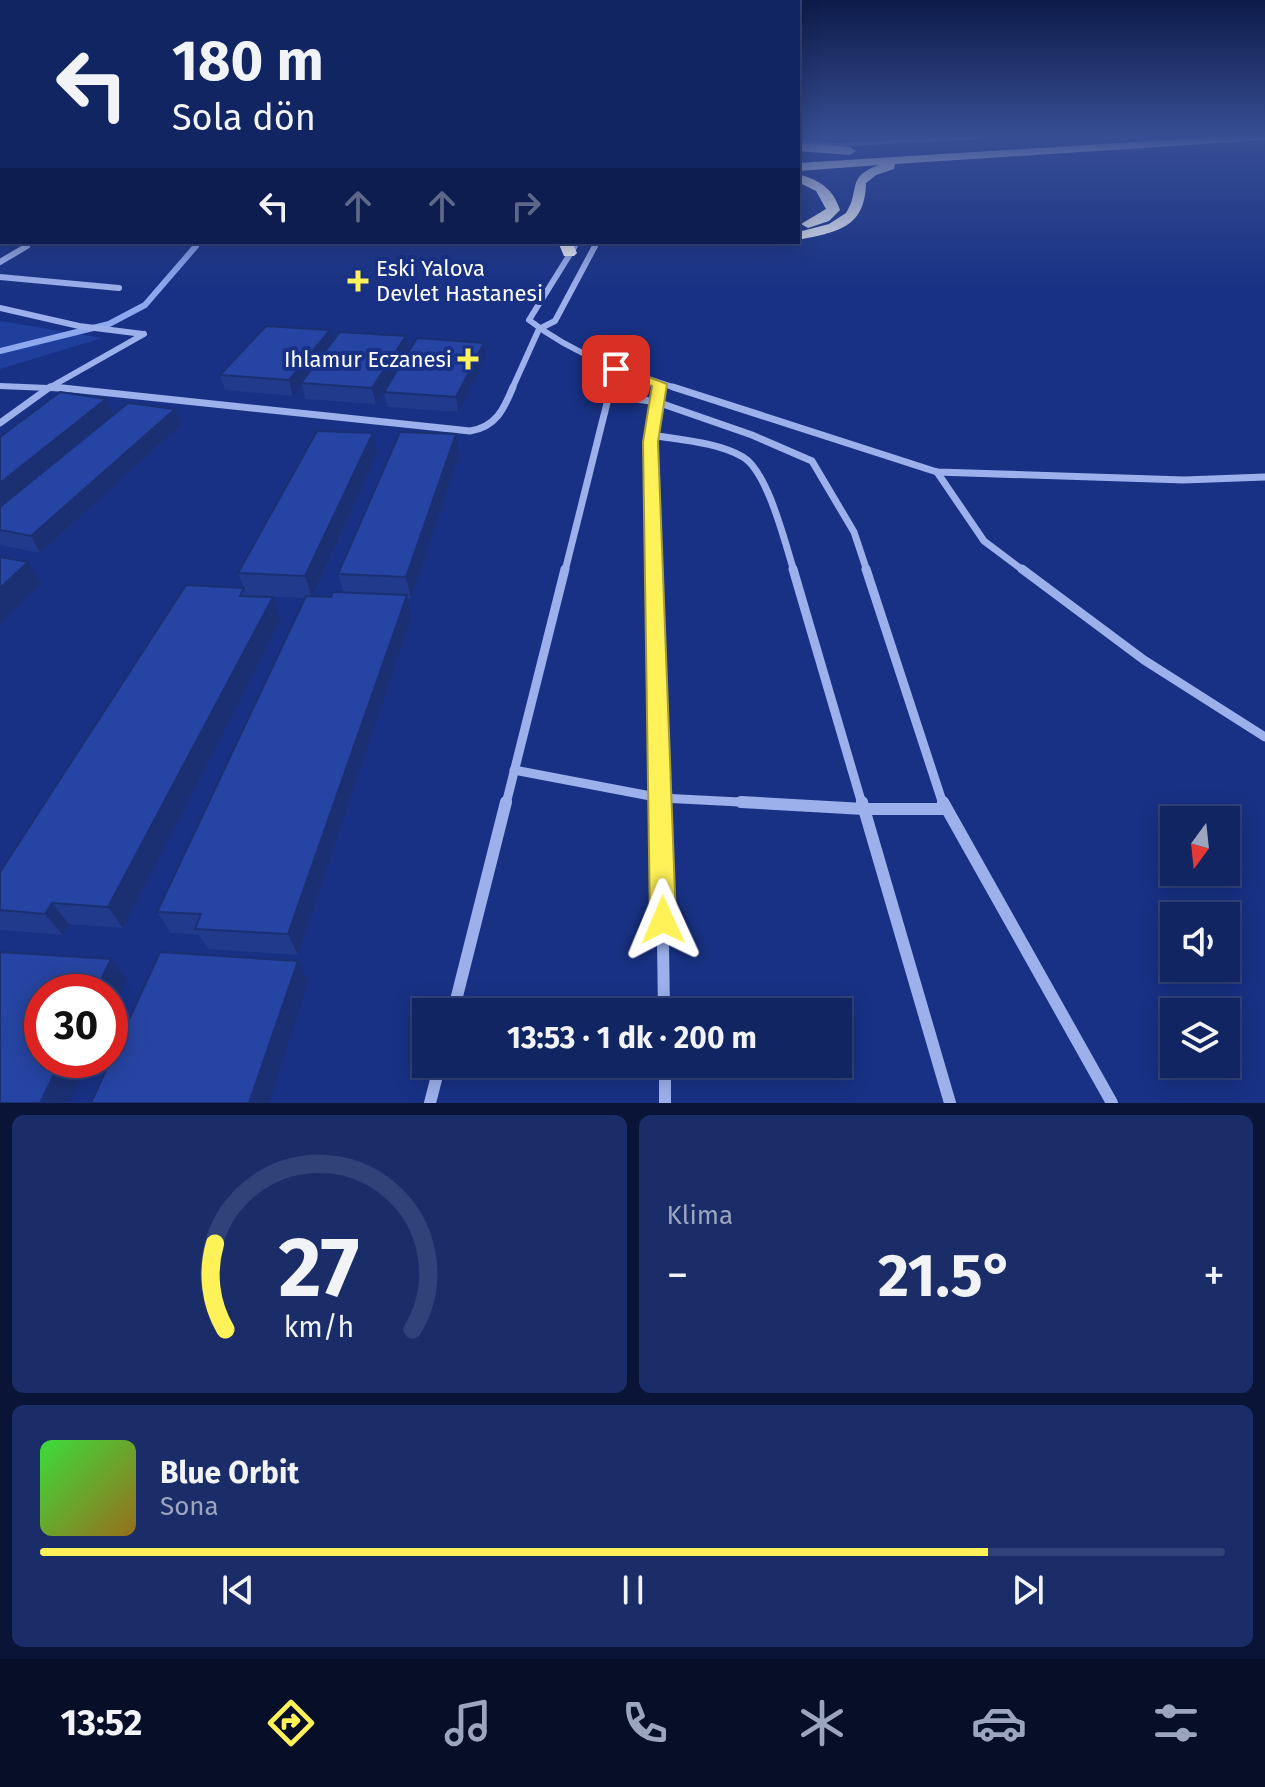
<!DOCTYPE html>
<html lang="tr">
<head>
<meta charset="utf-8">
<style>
  body { margin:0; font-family:"Fira Sans",sans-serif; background:#1b2d69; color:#f1f3f6; height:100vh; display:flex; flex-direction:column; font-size:30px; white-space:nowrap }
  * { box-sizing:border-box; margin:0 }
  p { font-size:26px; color:#9ca5be }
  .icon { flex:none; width:44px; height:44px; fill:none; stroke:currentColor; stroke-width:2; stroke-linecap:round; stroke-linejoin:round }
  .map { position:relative; height:1103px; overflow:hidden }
  .sheet { display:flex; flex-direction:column; gap:12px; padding:12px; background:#0a1436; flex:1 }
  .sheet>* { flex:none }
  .hud { position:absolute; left:0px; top:0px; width:800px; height:244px; box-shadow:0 4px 20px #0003,0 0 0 2px #314278; background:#122563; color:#f1f3f6; overflow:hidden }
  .needle { width:52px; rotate:195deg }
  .buttons { position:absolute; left:1160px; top:806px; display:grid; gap:16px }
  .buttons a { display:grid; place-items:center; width:80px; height:80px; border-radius:0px; background:#122563; box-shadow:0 4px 20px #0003,0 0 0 2px #314278; font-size:40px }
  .speed { position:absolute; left:24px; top:974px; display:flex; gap:16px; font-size:40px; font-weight:700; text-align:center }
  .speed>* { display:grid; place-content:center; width:104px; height:104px; border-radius:50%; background:#122563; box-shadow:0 4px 20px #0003,0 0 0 2px #314278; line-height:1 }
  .speed .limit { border:12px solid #d22; background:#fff; color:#111 }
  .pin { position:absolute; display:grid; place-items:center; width:68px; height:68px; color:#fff; margin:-34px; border-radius:16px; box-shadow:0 4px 12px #0006 }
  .me { position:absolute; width:88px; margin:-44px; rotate:359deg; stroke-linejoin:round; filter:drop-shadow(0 0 6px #0008) }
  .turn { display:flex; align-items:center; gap:28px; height:168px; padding:0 40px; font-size:36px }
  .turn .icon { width:104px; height:104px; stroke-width:2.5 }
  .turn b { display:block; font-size:56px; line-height:68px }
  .lanes { display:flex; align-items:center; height:76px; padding:0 40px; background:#0003; justify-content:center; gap:40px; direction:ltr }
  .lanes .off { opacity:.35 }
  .big { font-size:60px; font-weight:700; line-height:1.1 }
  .sheet .card { flex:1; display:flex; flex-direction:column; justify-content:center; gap:12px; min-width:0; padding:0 28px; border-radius:12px; background:#1b2d69 }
  .sheet .dial { align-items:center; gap:0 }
  .dial svg { height:208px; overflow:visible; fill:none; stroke:#314278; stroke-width:7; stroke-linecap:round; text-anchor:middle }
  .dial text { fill:#f1f3f6; stroke:none }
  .song { display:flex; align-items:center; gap:24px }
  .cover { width:96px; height:96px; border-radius:12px; background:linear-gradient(135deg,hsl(120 70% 55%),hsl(40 70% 35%)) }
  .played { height:8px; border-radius:4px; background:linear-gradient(90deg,#fff158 80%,#314278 80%) }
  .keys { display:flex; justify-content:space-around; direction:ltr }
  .heat { display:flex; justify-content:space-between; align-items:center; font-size:44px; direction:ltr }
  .sheet .tiles { flex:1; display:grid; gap:12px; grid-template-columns:1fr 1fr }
  .card:last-child { grid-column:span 2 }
  .trip { position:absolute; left:412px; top:998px; width:440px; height:80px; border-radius:0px; background:#122563; box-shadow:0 4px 20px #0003,0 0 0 2px #314278; font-weight:700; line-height:80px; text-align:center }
  .tab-bar { display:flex; height:128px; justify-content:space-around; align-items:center; background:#070f28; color:#9ca5be }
  .tab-bar .icon { width:56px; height:56px }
  .tab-bar .active { color:#fff158 }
  .tab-bar b { font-size:36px; color:#f1f3f6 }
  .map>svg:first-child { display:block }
  .green { fill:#203f9d }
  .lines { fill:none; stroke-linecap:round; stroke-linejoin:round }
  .stream-far1 { stroke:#8ea8ef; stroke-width:4 }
  .stream { stroke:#8ea8ef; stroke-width:6 }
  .street-far4 { stroke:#9cb0ec; stroke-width:4 }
  .street-far3 { stroke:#9cb0ec; stroke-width:6 }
  .street-far2 { stroke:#9cb0ec; stroke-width:7 }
  .street-far1 { stroke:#9cb0ec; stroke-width:9 }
  .street { stroke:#9cb0ec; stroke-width:12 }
  .highway { fill:#fff; fill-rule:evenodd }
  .wall { fill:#213a8c }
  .shaded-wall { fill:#1b3072 }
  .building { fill:#2644a3; stroke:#1b3072; stroke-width:2 }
  .route { fill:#fff158; stroke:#a69d39; stroke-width:2 }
  .poi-dot { fill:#fff158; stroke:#183184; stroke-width:3 }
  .labels { text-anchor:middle; stroke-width:8; stroke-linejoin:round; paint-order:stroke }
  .far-poi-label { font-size:22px; fill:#fff; stroke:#183184; text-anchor:start }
</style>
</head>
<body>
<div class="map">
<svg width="1265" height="1103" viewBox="0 0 1265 1103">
  <rect width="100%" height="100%" fill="#183184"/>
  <!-- green -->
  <path class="green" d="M0,321L102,338L0,369Z"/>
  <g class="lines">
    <!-- stream-far1 -->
    <path class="stream-far1" d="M194,248L199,242"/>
    <!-- stream -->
    <path class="stream" d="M0,351L109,324L145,305L196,246"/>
    <!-- street-far4 -->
    <g class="street-far4">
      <path d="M798,141L834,145L978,137"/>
      <path d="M23,248L33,242"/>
      <path d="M573,248L577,242"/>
      <path d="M594,248L597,242"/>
    </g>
    <!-- street-far3 -->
    <g class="street-far3">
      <path d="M575,246L529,320C574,355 625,372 679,389"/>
      <path d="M0,262L27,246"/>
      <path d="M0,277L119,288"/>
      <path d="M0,308L79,326L143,334"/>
      <path d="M0,386L72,389"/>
      <path d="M47,389L144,334"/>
      <path d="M512,389L539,329L555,321L595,246"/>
      <path d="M611,389L616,369"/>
      <path d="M659,389L660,384"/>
    </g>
    <!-- street-far2 -->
    <g class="street-far2">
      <path d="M53,387L470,431C496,427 504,409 513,387"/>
      <path d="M673,387L937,472L1184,480L1265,477"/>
      <path d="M609,395L657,402L752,435L812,461L854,532L867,571"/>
      <path d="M0,423L50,387"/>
      <path d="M651,435C680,440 717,442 743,457C768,472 785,543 794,571"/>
      <path d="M937,472L984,541L1024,571"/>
      <path d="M565,571L611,387"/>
      <path d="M654,571L650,442L659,387"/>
    </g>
    <!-- street-far1 -->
    <g class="street-far1">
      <path d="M654,569L661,804"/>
      <path d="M793,569L862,804"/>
      <path d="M866,569L943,804"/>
      <path d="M1022,569L1144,660L1265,737"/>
      <path d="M514,770L661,798L777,804"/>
      <path d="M506,804L565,569"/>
    </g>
    <!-- street -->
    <g class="street">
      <path d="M661,802L664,1012"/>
      <path d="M741,802L864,809H945"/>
      <path d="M862,802L950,1103"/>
      <path d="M943,802L1112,1103"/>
      <path d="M453,1012L506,802"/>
      <path d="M665,1064V1103"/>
      <path d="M430,1103L440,1064"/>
    </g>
    <!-- highway -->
    <g class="highway">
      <path d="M1214,137H1265V140L895,164L894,169L876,175L866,183C865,229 836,232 798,240V232L829,224L846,213C861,190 845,177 879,165L798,171V163Z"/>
      <path d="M798,143L850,147L856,151L850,155L798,151Z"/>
      <path d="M798,174C819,180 833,188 840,210L829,221L808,228L801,224L826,209L816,191L798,182Z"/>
      <path d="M558,242H572L577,253L574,256H564Z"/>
    </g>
  </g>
  <!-- wall -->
  <g class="wall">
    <path d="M406,336L409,351L376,404L305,399L302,385L293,396L225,390L220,375L333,342Z"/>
    <path d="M484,343L486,358L458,412L387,407L384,392Z"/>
    <path d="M175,409L181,425L40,553L0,545V507Z"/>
    <path d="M456,434L459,455L411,599H407L411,618L298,955L208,949L199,935L171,933L157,912L305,598L247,596L281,620L123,928L69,924L63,935L0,930V872L244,588L238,573L377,454L313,597H331L344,593L338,574Z"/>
  </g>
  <!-- shaded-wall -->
  <g class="shaded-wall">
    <path d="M330,330L333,345L301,383L302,385L293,396L289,380Z"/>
    <path d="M406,336L409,351L376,404L372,388Z"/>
    <path d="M484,343L486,358L458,412L456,397Z"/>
    <path d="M106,399L113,415L0,507V483Z"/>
    <path d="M175,409L181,425L40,553L31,536Z"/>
    <path d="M373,433L377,454L312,598L305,576Z"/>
    <path d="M456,434L459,455L411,599L406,577Z"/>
    <path d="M28,562L41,584L0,624V588Z"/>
    <path d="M407,595L411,618L298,955L288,934Z"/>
    <path d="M273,597L281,620L123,928L108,907Z"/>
    <path d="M52,903L69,924L63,935L45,914Z"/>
    <path d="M111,959L127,980L110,1017V992H95Z"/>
    <path d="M298,961L308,981L269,1103H249Z"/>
    <path d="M61,1060H89L69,1103H40Z"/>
  </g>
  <!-- building -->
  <g class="building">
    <rect x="0" y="146" width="2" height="13"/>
    <path d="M266,326L330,330L289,380L220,375Z"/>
    <path d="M340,332L406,336L372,388L301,383Z"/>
    <path d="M417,338L484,343L456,397L384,392Z"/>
    <path d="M60,392L106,399L0,483V437Z"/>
    <path d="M128,403L175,409L31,536L0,530V507Z"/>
    <path d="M317,431L373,433L305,576L238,573Z"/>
    <path d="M400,432L456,434L406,577L338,574Z"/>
    <path d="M0,557L28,562L0,588Z"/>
    <path d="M186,585L244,588L240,596L273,597L108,907L52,903L45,914L0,910V872Z"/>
    <path d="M333,592L407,595L288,934L195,929L201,914L157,912L306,596L331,597Z"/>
    <path d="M0,952L111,959L95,992H42V1060H61L40,1103H0Z"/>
    <path d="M160,952L298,961L249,1103H91Z"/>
  </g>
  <!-- sky -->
  <linearGradient id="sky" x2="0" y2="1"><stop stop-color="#0d1b49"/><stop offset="0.47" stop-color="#374e94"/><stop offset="1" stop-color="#374e94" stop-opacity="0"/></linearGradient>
  <rect width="1265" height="291" fill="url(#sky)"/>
  <!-- route -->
  <path class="route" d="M616,365L667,384L658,442L676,920L672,929L663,933L654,929L650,920L643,442L652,386L611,372L609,369Z"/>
  <!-- markers -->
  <g class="poi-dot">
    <path d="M354 269h8v8h8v8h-8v8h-8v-8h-8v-8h8z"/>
    <path d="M464 347h8v8h8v8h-8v8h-8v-8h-8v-8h8z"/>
  </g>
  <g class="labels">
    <!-- far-poi labels -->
    <g class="far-poi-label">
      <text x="376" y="276">Eski Yalova<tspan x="376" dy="25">Devlet Hastanesi</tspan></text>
      <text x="452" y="367" text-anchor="end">Ihlamur Eczanesi</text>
    </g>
  </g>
</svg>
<div class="buttons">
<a><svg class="needle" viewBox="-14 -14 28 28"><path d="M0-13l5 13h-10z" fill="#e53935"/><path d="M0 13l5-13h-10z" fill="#9ca5be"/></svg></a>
<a><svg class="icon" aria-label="sound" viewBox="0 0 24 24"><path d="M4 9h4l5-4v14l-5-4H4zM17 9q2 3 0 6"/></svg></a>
<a><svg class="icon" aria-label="layers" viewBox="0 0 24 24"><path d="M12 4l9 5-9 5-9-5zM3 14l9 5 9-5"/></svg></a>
</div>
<div class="speed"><div class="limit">30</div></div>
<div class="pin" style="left:616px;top:369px;background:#d93025"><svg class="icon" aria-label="arrive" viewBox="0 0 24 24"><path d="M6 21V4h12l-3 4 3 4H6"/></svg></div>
<svg class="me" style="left:663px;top:920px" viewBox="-20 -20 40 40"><path d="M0-17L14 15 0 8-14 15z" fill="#fff158" stroke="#fff" stroke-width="4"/></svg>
<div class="trip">13:53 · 1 dk · 200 m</div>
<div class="hud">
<div class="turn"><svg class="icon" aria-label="left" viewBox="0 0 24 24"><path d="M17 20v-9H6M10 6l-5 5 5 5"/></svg><div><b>180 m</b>Sola dön</div></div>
<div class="lanes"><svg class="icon" aria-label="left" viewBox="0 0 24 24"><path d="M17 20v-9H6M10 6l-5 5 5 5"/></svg><svg class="icon off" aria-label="ahead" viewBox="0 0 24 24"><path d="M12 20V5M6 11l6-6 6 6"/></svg><svg class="icon off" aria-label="ahead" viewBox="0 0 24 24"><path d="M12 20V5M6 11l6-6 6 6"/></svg><svg class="icon off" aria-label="right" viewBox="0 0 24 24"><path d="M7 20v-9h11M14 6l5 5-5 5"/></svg></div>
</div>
</div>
<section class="sheet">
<div class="tiles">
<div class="card dial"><svg viewBox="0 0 100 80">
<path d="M14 69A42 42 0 1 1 86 69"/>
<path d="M14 69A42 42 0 0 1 10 36" stroke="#fff158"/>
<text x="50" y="56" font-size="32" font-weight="700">27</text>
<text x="50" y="72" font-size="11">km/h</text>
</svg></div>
<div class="card"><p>Klima</p>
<div class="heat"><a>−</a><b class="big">21.5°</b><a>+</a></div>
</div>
<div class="card">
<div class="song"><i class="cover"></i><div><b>Blue Orbit</b><p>Sona</p></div></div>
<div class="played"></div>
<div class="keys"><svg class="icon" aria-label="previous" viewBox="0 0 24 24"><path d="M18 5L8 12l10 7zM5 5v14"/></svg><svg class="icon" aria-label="pause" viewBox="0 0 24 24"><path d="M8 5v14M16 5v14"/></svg><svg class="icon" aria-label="next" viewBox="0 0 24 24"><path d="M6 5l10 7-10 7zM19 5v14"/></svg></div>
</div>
</div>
</section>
<nav class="tab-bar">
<b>13:52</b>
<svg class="icon active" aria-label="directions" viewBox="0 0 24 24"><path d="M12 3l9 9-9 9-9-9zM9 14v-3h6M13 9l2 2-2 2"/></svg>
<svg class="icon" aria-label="music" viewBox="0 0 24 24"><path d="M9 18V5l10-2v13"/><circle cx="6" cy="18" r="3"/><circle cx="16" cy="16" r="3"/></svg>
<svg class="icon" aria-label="phone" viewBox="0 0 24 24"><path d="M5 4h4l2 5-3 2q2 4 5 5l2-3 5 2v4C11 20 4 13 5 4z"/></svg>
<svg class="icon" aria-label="climate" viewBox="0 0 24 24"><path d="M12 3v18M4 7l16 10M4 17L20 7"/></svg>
<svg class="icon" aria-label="car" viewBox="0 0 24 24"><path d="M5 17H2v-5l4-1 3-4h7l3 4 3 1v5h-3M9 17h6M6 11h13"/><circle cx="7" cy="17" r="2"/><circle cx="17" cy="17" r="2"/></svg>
<svg class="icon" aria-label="filters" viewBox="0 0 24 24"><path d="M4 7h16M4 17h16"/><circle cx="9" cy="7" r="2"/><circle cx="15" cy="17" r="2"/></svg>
</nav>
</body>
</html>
